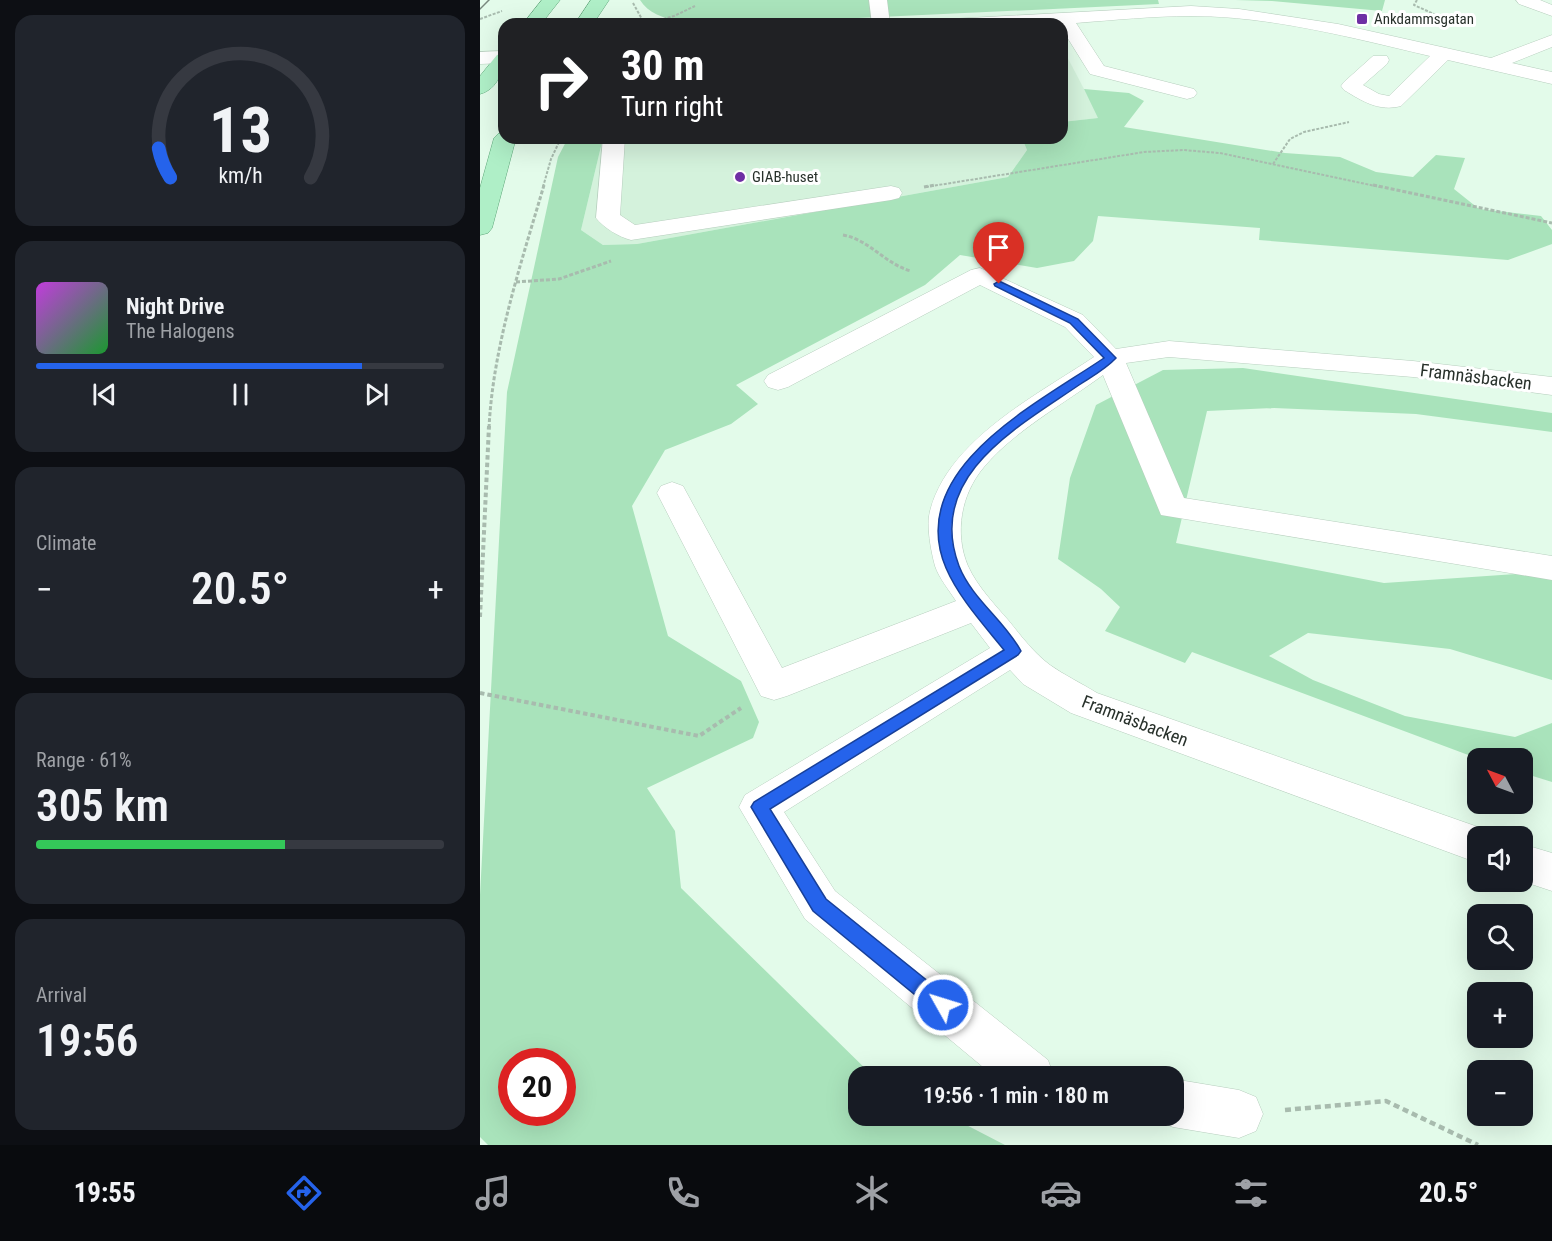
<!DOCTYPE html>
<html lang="en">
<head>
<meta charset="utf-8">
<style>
  body { margin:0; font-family:"Roboto Condensed",sans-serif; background:#20242c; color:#f1f3f6; height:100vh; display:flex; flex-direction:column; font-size:22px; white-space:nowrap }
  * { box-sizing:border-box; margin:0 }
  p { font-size:20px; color:#9ea1a6 }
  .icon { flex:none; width:33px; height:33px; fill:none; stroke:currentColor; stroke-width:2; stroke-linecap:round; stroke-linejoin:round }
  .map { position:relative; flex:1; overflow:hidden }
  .panel { display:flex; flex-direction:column; gap:15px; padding:15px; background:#0d0f14; width:480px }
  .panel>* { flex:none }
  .top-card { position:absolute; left:18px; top:18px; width:570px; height:126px; border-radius:18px; box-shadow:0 6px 24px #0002; background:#202124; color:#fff; overflow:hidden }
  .needle { width:39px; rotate:311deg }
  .controls { position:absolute; left:987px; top:748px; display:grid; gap:12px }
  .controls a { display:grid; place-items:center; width:66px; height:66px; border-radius:12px; background:#171b24; box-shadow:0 6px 24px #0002; font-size:30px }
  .speed { position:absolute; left:18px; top:1048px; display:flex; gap:12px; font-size:30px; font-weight:700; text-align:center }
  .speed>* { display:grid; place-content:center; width:78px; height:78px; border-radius:50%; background:#171b24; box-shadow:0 6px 24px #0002; line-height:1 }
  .speed .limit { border:9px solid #d22; background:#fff; color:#111 }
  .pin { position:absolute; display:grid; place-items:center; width:51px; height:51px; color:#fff; margin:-62px -26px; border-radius:50% 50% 50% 0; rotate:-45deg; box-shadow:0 0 6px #0007 }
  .pin .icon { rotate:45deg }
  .me { position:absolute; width:66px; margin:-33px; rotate:309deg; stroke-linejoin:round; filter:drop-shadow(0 0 4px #0008) }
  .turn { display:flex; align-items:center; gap:21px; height:126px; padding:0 24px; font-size:27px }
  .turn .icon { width:78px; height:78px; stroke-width:2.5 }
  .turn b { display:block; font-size:42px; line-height:51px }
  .big { font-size:45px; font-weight:600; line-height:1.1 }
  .panel .widget { flex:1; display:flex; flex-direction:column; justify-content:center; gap:9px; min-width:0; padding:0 21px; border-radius:18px; background:#20242c }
  .panel .dial { align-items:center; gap:0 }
  .dial svg { height:156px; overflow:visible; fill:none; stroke:#363941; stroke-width:7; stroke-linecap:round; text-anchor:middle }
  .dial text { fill:#f1f3f6; stroke:none }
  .song { display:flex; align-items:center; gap:18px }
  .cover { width:72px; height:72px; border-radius:9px; background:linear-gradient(135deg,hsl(290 70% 55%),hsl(130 70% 35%)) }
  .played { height:6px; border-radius:3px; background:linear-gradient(90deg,#2563eb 80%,#363941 80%) }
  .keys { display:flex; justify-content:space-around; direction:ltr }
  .heat { display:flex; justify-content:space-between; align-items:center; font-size:33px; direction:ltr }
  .charge { height:9px; border-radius:4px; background:linear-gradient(90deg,#34c759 61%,#363941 0) }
  .trip { position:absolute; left:368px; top:1066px; width:336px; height:60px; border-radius:18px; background:#171b24; box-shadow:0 6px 24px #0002; font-weight:600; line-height:60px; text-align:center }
  .tabs { display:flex; height:96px; justify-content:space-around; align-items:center; background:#090b0e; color:#9ea1a6 }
  .tabs .icon { width:42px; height:42px }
  .tabs .selected { color:#2563eb }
  .tabs b { font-size:27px; color:#f1f3f6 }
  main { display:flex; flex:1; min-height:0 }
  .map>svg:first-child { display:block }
  .built { fill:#d4f2dc }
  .green { fill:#a9e3bb; fill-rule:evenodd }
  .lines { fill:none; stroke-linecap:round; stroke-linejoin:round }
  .minor-casing { stroke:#b7cebe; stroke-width:1 }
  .major-casing { stroke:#5da678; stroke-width:1 }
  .path-far3 { stroke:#a8bbae; stroke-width:2; stroke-dasharray:3 1.5; stroke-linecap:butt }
  .path-far2 { stroke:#a8bbae; stroke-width:3; stroke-dasharray:4 2; stroke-linecap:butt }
  .path-far1 { stroke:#a8bbae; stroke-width:4; stroke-dasharray:4.5 3; stroke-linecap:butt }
  .path { stroke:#a8bbae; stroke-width:4.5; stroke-dasharray:6 4; stroke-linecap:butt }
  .minor { fill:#fff; fill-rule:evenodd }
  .major { fill:#afefc7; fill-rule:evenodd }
  .tram { stroke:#78887d; stroke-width:1.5 }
  .route { fill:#2563eb; stroke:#184099; stroke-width:1.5 }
  .poi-dot { fill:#6e2fa4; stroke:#fff; stroke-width:2 }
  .labels { text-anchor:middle; stroke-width:6; stroke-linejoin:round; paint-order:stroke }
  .far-poi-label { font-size:15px; fill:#28312b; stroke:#fff; text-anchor:start }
  .street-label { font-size:18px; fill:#28312b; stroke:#fff }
</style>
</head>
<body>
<main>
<section class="panel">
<div class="widget dial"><svg viewBox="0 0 100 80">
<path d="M14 69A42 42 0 1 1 86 69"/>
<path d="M14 69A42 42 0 0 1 8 54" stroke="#2563eb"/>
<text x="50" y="56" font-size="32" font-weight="700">13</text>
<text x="50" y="72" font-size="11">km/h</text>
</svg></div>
<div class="widget">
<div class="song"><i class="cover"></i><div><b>Night Drive</b><p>The Halogens</p></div></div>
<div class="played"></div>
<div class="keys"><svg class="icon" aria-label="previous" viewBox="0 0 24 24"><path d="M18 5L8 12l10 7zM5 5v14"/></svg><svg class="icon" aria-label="pause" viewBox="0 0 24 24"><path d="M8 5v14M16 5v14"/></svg><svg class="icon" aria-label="next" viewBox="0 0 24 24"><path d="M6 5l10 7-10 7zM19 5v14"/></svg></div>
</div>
<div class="widget"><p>Climate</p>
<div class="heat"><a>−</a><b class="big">20.5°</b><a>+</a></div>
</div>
<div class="widget"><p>Range · 61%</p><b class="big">305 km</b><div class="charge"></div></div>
<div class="widget"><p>Arrival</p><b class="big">19:56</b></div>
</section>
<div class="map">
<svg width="1072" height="1145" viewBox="0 0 1072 1145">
  <rect width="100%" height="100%" fill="#e3fbea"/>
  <!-- built -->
  <g class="built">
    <path d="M582,47L604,89L619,118L582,122Z"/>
    <path d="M123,138H542L547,150L528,177L157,244L123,245L101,230Z"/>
  </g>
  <!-- green -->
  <g class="green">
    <path d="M160,0H678L679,4L249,24C222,22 176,26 160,0Z"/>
    <path d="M755,0H905L902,11L792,1Z"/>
    <path d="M604,89L649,93L664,101L644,127L805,153L860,157L896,172L933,177L956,155L985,158L974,189L999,209L1061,216L1072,230V244L1028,260L779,240L780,228L618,216L613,241L594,261L557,268L480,255L445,285L256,385L278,404L251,424L185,450L152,506L188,636L261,681L279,722L273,738L167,788L195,831L201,888L394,1077H378V1116H469L525,1145H8L0,1137V895L27,392L78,157L88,138H123L101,230L123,245L157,244L528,177L547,150L542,138H582V122L618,118ZM32,1062H82V1113H32Z"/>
    <path d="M763,368L1072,413V432L936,414L794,408L727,411L696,543L904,583L1036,574L1072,578V680L970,649L828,633L789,656L833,680L925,716L1035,737L1072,723V782L1043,773L1042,759H999L712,652L705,663L625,631L640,607L621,589L578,559L590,478L616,405L683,370Z"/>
  </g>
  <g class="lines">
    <defs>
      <g id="minor">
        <path d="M389,0H407L410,24H392Z"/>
        <path d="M1036,0H1060L1072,5V16L1039,4Z"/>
        <path d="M711,6L759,9L858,24L1011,58L1072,35V47L1032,63L1072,72V84L968,60L921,106C899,112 882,101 864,90L861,86L864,82L893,56H907L909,60L907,64L883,85L899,94L909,96L950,56C873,38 791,16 711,16C673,16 634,20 596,23L624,66L714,89L717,93L714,97L707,99L610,74L582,29V24H462L465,20L471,19Z"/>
        <path d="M24,51V63L0,64V52Z"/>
        <path d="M123,138H145L140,215L155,225L411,186L419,188L422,193L419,198L411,200L151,240C139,237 124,228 116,218Z"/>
        <path d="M500,268L603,315L636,349L689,341L933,361L1072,377V395L933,377L689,357L646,363L704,498L1072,556V580L681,515L623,375C585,403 534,431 504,467C481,494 474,533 488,566C497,586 515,605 529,621C541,636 554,653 570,665C584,675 601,683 617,693L998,827L1012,832L1015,837H998V863L591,713L543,684L530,670L304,812L355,891L568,1060L574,1077H515L325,919L259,807L265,795L510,648L491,623L307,696L294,700L281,696L177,493L181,486L192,482L203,486L302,668L476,601C469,590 459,578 455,566C451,551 446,526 450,511C468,440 557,395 614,357L585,327L500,285L308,387L298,390L288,387L284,381L288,375L491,270Z"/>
        <path d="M1042,844L1072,853V891L1042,881Z"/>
        <path d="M693,1079L759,1090L776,1097L783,1114L776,1131L759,1138L693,1127L676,1120L675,1116H693Z"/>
      </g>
      <g id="major">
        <path d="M62,0H80L61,24H43Z"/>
        <path d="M111,0H129L113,24H95Z"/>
        <path d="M24,53C24,70 18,89 0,94V76L17,55Z"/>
        <path d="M24,132V138H36L12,228L8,233L0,235V188L14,138L18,134Z"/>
      </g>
    </defs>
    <!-- minor casing -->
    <use href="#minor" class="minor-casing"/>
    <!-- major casing -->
    <use href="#major" class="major-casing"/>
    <!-- path-far3 -->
    <g class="path-far3">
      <path d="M937,0L934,5L965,19"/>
      <path d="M153,3L163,21L161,24"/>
      <path d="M0,19L22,11"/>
      <path d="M166,24L194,16L215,6"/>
      <path d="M793,164L810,139L824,132L869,122"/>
      <path d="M63,187L71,159L81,138"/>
      <path d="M446,187L664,152L703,150L740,153L900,187"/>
    </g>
    <!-- path-far2 -->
    <g class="path-far2">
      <path d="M893,185L1072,223"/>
      <path d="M444,187L455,185"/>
      <path d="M363,235C390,240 405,264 431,271"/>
      <path d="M36,282L79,279L131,261"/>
      <path d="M9,428C13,346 41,264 64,185"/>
    </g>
    <!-- path-far1 -->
    <g class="path-far1">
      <path d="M0,617L9,426"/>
      <path d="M0,693L219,736L261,708"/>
    </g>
    <!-- path -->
    <path class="path" d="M805,1110L906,1101L998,1145"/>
    <!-- minor -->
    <use href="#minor" class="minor"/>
    <!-- major -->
    <use href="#major" class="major"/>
    <!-- tram -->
    <path class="tram" d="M0,9L9,0"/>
  </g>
  <!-- route -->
  <path class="route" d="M519,281L598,319L636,358C626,369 611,377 599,385C538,427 445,476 479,566C492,599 524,620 541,651L538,655L290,809L346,899L470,999L472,1005L470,1012L463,1015L456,1012L333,911L271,807L274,802L524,650C503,624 479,598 466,568C424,469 558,403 624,358L590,323L515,286L514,284Z"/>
  <!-- markers -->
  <g class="poi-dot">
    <rect x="876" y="13" width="12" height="12" rx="3"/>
    <circle cx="260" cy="177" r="6"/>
  </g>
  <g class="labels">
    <!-- far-poi labels -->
    <g class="far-poi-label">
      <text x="894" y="24">Ankdammsgatan</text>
      <text x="272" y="182">GIAB-huset</text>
    </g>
    <!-- street labels -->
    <g class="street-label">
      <text transform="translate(996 377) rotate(7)" y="6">Framnäsbacken</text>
      <text transform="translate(655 721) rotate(21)" y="6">Framnäsbacken</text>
    </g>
  </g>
</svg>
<div class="controls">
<a><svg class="needle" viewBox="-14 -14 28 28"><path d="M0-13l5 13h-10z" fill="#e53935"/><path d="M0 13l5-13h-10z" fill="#9ea1a6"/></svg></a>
<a><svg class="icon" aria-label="sound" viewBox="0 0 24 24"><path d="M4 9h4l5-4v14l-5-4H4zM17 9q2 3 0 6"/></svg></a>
<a><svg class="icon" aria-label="search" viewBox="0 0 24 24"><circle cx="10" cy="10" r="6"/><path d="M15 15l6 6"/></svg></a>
<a>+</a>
<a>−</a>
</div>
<div class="speed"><div class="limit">20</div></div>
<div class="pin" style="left:519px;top:284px;background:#d93025"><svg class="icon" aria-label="arrive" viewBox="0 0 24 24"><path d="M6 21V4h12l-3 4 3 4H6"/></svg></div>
<svg class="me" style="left:463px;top:1005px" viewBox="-20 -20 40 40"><circle r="17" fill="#2563eb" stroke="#fff" stroke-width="3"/><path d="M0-11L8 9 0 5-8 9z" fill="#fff"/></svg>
<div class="trip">19:56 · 1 min · 180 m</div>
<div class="top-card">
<div class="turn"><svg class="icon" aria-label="right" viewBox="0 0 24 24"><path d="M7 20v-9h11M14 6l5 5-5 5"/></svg><div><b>30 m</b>Turn right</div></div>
</div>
</div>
</main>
<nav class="tabs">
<b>19:55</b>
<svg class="icon selected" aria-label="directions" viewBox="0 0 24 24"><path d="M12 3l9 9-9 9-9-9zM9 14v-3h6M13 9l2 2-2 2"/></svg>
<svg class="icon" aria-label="music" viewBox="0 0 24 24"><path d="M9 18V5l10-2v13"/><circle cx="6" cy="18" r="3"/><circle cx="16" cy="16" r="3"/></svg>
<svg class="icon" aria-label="phone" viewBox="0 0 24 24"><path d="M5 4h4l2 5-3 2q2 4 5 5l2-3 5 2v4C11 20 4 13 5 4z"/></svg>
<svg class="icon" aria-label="climate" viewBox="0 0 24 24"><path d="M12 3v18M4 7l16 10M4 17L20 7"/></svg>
<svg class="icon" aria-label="car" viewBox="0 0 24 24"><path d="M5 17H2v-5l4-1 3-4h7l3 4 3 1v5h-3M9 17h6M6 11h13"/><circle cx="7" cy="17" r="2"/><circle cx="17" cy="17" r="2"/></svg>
<svg class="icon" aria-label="filters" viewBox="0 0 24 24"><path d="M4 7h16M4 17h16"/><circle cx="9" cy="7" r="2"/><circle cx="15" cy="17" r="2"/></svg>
<b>20.5°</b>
</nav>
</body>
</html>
